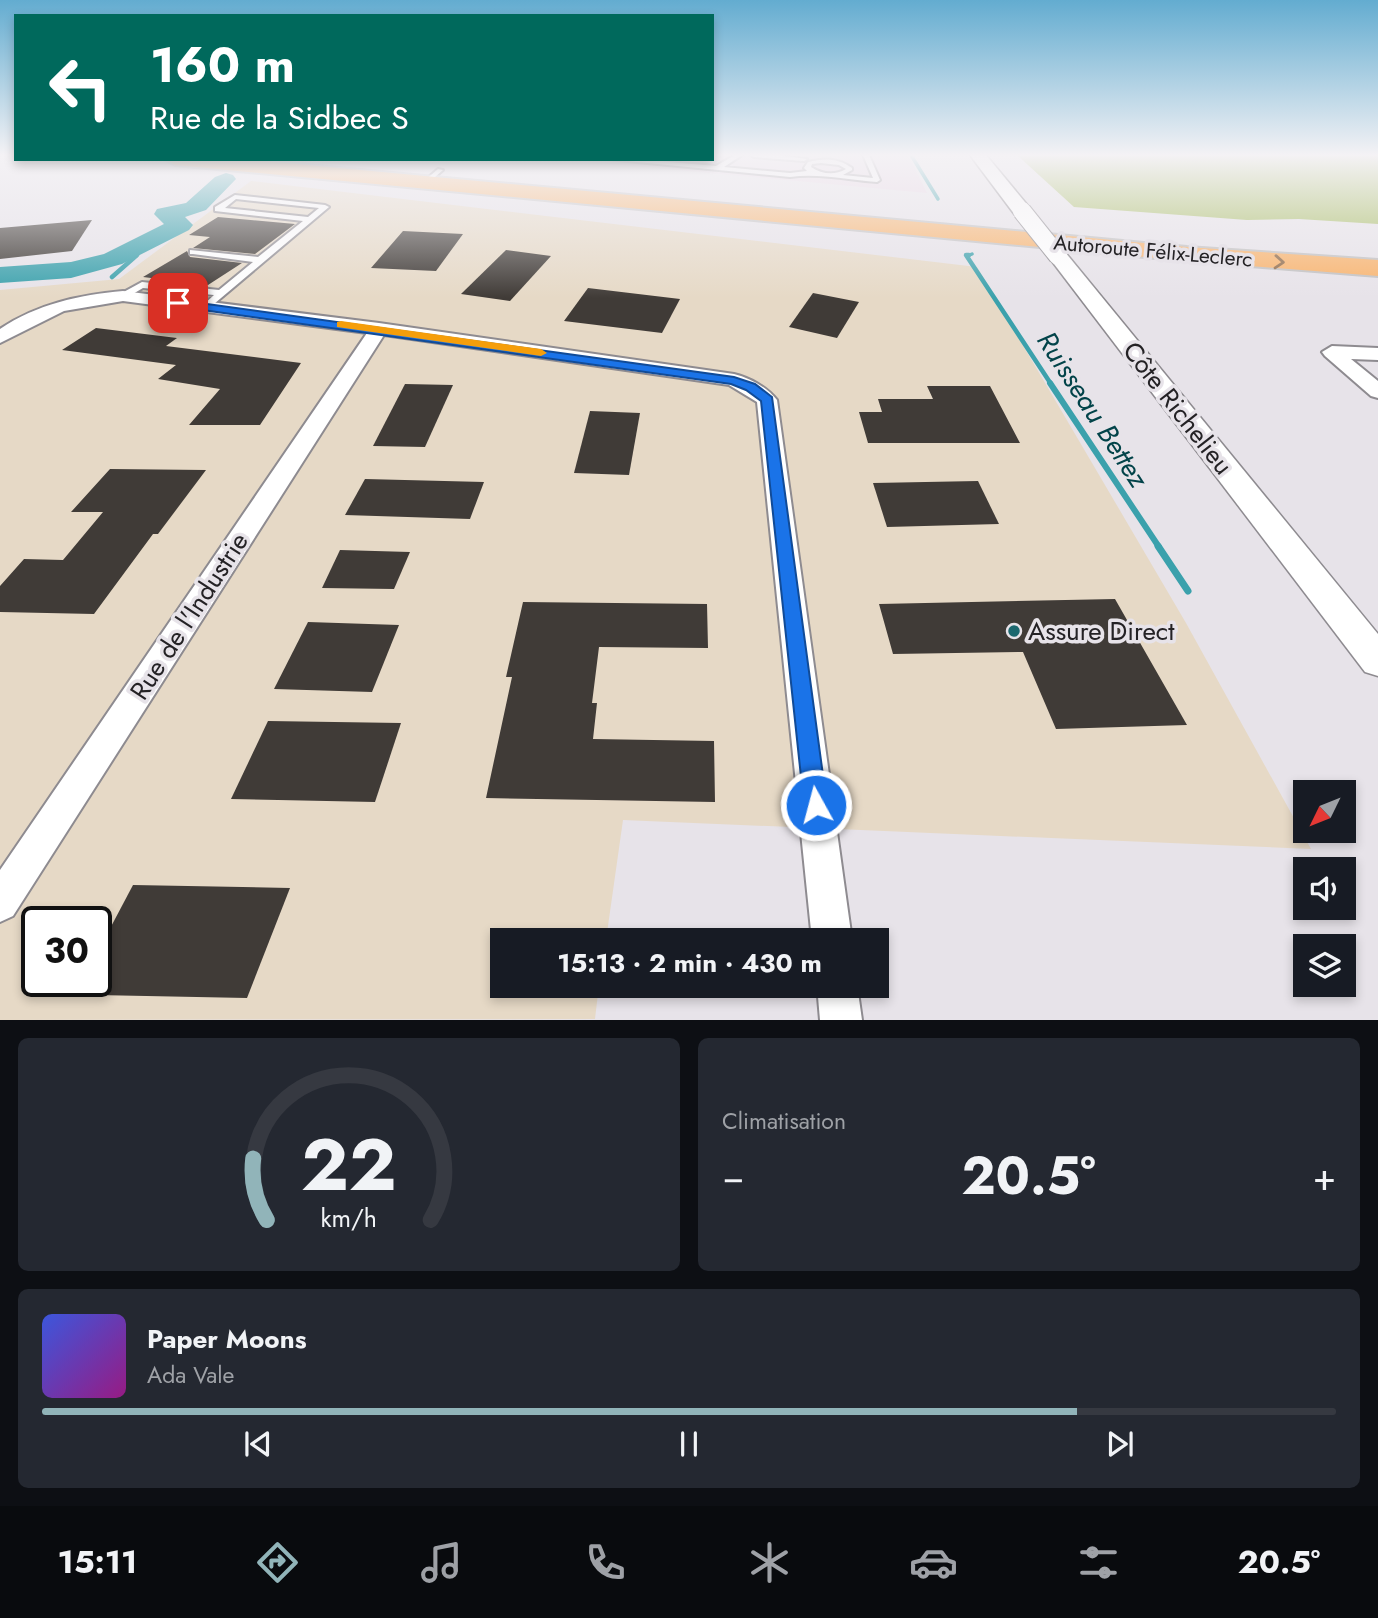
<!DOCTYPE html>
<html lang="fr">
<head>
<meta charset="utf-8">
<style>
  body { margin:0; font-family:Jost,sans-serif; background:#242831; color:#f1f3f6; height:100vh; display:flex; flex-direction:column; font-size:26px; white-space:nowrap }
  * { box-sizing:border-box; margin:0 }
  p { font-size:23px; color:#9ea1a6 }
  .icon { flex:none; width:38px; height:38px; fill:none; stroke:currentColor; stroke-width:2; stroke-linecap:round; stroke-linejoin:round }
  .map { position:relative; height:1020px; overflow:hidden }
  .drawer { display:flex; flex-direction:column; gap:18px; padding:18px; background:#0d0f14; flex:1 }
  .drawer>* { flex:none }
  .top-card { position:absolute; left:14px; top:14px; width:700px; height:147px; border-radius:0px; box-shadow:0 4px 10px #0003; background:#00695c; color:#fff; overflow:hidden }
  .needle { width:46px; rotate:227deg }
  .buttons { position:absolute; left:1293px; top:780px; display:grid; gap:14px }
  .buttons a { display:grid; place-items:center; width:63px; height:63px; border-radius:0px; background:#171b24; box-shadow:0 4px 10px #0003; font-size:35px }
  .speed { position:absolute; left:21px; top:906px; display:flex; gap:14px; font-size:35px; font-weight:700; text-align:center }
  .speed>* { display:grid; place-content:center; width:91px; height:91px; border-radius:50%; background:#171b24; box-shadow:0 4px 10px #0003; line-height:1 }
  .speed .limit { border:4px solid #111; border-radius:10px; background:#fff; color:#111 }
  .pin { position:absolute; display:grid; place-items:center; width:60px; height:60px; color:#fff; margin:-30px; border-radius:14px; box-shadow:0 4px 10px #0006 }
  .me { position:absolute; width:77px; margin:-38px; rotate:353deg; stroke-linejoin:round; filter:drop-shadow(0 0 5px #0008) }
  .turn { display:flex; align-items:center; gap:24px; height:147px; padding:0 21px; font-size:32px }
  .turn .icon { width:91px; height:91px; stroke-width:2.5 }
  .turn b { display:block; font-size:49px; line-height:60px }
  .big { font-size:52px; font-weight:700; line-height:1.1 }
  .drawer .card { flex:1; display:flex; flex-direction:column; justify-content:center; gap:10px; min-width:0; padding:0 24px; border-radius:10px; background:#242831 }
  .drawer .dial { align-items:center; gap:0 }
  .dial svg { height:182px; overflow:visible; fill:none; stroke:#363941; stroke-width:7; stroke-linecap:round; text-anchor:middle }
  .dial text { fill:#f1f3f6; stroke:none }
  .song { display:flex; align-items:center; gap:21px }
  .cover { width:84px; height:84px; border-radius:10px; background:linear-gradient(135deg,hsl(230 70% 55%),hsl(310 70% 35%)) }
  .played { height:7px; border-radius:4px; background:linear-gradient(90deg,#91b4b9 80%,#363941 80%) }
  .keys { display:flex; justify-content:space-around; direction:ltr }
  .heat { display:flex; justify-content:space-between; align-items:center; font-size:38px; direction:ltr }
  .drawer .tiles { flex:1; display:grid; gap:18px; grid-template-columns:1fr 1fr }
  .card:last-child { grid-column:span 2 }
  .trip { position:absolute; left:490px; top:928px; width:399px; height:70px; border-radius:0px; background:#171b24; box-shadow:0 4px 10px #0003; font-weight:700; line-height:70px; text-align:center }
  .dock { display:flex; height:112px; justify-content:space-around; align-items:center; background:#090b0e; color:#9ea1a6 }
  .dock .icon { width:49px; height:49px }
  .dock .selected { color:#91b4b9 }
  .dock b { font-size:32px; color:#f1f3f6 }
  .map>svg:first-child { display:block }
  .commercial { fill:#e8d4e3 }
  .industrial { fill:#e6d9c6; fill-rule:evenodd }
  .forest { fill:#a7bc63 }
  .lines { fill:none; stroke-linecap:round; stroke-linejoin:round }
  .stream-far3 { stroke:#3ba1ac; stroke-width:3.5 }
  .stream-far2 { stroke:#3ba1ac; stroke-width:4.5 }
  .stream-far1 { stroke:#3ba1ac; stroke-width:6 }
  .stream { stroke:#3ba1ac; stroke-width:7 }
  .river { fill:#3ba1ac; fill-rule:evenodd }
  .building { fill:#403b37 }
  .service-casing { stroke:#8e8b90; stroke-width:4 }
  .minor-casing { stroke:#8e8b90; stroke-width:4 }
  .tertiary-casing { stroke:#8e8b90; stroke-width:3 }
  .motorway-casing { stroke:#c2c1c2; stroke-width:4 }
  .service { fill:#fff; fill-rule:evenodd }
  .minor { fill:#fff; fill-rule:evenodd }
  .tertiary { fill:#fff; fill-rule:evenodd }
  .motorway { fill:#f8b36d; fill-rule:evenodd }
  .tertiary-bridge-casing { stroke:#8e8b90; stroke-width:20; stroke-linecap:butt }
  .tertiary-bridge { stroke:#fff; stroke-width:18 }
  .oneway { stroke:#8e6a49 }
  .route { fill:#1a73e8; stroke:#114b97; stroke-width:2 }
  .slow { fill:#f59e0b }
  .poi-dot { fill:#1c686f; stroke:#e7e3e9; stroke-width:2.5 }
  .labels { text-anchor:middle; stroke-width:7; stroke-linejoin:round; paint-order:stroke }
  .far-street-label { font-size:21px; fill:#242225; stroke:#e7e3e9 }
  .street-label { font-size:26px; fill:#242225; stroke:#e7e3e9 }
  .poi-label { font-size:26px; fill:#242225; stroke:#e7e3e9; text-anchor:start }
  .water-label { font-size:28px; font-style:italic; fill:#024349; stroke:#e7e3e9 }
</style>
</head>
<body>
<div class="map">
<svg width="1378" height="1020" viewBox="0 0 1378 1020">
  <rect width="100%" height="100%" fill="#e7e3e9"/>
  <!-- commercial -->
  <path class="commercial" d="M712,155H908L927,193L557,159H712Z"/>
  <!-- industrial -->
  <path class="industrial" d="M251,181L977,267L1186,623L1311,849L623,820L606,940H502V985H599L595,1019L0,1020V290L119,279ZM37,922H96V982H37Z"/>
  <!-- forest -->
  <path class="forest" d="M1017,155H1378V224L1299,219L1247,220L1074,207Z"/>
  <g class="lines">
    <!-- stream-far3 -->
    <g class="stream-far3">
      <path d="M911,155L938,199"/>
      <path d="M136,256L148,242"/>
      <path d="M967,256L972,254"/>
    </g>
    <!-- stream-far2 -->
    <g class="stream-far2">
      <path d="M969,255H966L1051,384"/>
      <path d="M112,277L137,255"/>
    </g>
    <!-- stream-far1 -->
    <path class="stream-far1" d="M1050,383L1159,547"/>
    <!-- stream -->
    <path class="stream" d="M1158,546L1188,591"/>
    <!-- river -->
    <path class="river" d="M226,173L233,175L236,179L206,210L185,217L193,225L189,230L122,264L71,278L0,283V267L71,262L104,254L164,224L154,214L157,209L186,203L215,177Z"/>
  </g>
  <!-- building -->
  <g class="building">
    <path d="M218,217L295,224L255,254L193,248L210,237L189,235Z"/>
    <path d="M92,220L72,251L0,259V228Z"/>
    <path d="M403,231L463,234L436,271L371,268Z"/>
    <path d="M506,250L551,256L510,301L461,294Z"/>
    <path d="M187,251L190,257L242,263L208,285L143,277Z"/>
    <path d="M588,288L680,299L662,333L564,321Z"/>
    <path d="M813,293L859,302L837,338L789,327Z"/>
    <path d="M96,328L177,338L166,346L301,363L260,425H189L220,389L158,379L176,365L62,350Z"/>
    <path d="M405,384L453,385L425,447L373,446Z"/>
    <path d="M927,386H990L1020,443H868L859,412H882L878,399H933Z"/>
    <path d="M590,411L640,413L629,475L574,473Z"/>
    <path d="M110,469L206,470L158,534H153L94,614L0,612V586L24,559L63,560L103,512H71Z"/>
    <path d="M365,479L484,482L470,519L345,515Z"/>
    <path d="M978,481L999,524L887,527L873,483Z"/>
    <path d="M340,550L410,552L394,589L322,588Z"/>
    <path d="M1115,599L1187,725L1056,729L1023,652L893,654L879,604Z"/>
    <path d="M523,602L707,604L708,648L599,647L592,703H597L593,739L714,741L715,802L486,798L512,677H506Z"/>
    <path d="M308,622L399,625L372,692L274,689Z"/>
    <path d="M268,721L401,723L375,802L231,799Z"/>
    <path d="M133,885L290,888L247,998L96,995V955Z"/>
  </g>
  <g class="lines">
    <defs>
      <g id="service">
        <path d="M735,155H742L724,167L790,173L807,171L804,168L808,162C824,158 838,158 852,168V170L843,175L873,178L863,155H869L880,180L877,182C847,180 819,173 790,177L607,159H634L716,166ZM821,163L839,165L846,169C834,176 822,174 811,167L812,164Z"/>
        <path d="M751,155H777L807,159L804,161L754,157Z"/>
        <path d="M438,169L443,170L427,184H423V182Z"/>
        <path d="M235,195L325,205L329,207L208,309L201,307L214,295L143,288L126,298H120V294L142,282L219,290L253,262L193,254H190V250L258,257L303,221L215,211V207ZM236,199L319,208L308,217L225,208Z"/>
      </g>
      <g id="minor">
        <path d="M123,291L379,323L734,374C750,378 767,387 777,400L852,940H812L757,402L729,385L384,335L13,916L0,922V870L367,333L123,301L64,311L0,343V329C37,304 79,295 123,291Z"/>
        <path d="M1332,346L1378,348V360L1351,359L1378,381V398L1371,396L1325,356L1322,352Z"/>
        <path d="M817,985H857L862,1020H820Z"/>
      </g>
      <g id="tertiary">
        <path d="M970,155H986L1029,207L1031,211L1029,215H1015Z"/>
        <path d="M1058,250L1065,252L1378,634V676L1365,672L1051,260L1048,256L1051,252Z"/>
      </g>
      <path id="motorway" d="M165,159H242L1187,247L1378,260V276L1187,261L175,165Z"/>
    </defs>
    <!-- service casing -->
    <use href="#service" class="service-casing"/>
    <!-- minor casing -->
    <use href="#minor" class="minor-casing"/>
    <!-- tertiary casing -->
    <use href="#tertiary" class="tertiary-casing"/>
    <!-- motorway casing -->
    <use href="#motorway" class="motorway-casing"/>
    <!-- service -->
    <use href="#service" class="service"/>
    <!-- minor -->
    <use href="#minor" class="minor"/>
    <!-- tertiary -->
    <use href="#tertiary" class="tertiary"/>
    <!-- motorway -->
    <use href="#motorway" class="motorway"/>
    <defs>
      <path id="tertiary-bridge" d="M1022,211L1058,256"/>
    </defs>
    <!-- tertiary-bridge casing -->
    <use href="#tertiary-bridge" class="tertiary-bridge-casing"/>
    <!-- tertiary-bridge -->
    <use href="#tertiary-bridge" class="tertiary-bridge"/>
  </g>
  <!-- one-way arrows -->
  <defs><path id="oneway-chevron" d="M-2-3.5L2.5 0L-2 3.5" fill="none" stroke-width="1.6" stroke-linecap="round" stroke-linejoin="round" transform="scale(1.75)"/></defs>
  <use class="oneway" href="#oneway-chevron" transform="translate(1279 262) rotate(4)"/>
  <!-- sky -->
  <linearGradient id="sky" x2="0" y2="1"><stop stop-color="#63acd0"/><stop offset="0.52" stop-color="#f4f2f5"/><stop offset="1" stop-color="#f4f2f5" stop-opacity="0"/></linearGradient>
  <rect width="1378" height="298" fill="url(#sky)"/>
  <!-- route -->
  <path class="route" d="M178,300L734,377L755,384L772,397L827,805L824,812L816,815L808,812L804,805L761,401L746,390L731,384L174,306L172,303Z"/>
  <!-- slow -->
  <path class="slow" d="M341,321L541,349L547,353L541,356L337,327V322Z"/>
  <!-- markers -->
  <circle class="poi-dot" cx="1014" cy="631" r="7"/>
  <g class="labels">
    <!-- far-street labels -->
    <g class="far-street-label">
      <text transform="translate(1153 251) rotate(5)" y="7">Autoroute Félix-Leclerc</text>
    </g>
    <!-- street labels -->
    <g class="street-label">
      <text transform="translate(1178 408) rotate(52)" y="9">Côte Richelieu</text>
      <text transform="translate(189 616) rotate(-57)" y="9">Rue de l'Industrie</text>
    </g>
    <!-- poi labels -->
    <g class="poi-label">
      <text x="1028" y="640">Assure Direct</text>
    </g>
    <!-- water labels -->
    <g class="water-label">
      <text transform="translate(1093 409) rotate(57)" y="10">Ruisseau Bettez</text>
    </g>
  </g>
</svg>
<div class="buttons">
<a><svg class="needle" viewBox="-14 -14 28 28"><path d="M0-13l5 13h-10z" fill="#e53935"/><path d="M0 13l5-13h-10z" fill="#9ea1a6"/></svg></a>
<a><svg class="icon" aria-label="sound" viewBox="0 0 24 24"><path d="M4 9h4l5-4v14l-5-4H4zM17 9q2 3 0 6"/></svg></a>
<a><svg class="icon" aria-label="layers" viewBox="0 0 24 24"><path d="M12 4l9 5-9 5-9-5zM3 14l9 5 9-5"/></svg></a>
</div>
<div class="speed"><div class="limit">30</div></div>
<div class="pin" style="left:178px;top:303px;background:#d93025"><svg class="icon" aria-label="arrive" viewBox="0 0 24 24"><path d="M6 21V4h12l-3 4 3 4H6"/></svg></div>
<svg class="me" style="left:816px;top:805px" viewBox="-20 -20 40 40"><circle r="17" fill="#1a73e8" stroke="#fff" stroke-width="3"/><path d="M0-11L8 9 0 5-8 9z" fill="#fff"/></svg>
<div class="trip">15:13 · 2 min · 430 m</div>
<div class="top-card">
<div class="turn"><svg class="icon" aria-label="left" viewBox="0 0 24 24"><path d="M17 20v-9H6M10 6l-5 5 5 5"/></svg><div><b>160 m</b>Rue de la Sidbec S</div></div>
</div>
</div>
<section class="drawer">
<div class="tiles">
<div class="card dial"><svg viewBox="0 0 100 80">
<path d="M14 69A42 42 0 1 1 86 69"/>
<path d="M14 69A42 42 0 0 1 8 42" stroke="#91b4b9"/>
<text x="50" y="56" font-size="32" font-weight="700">22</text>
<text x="50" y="72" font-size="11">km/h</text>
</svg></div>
<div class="card"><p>Climatisation</p>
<div class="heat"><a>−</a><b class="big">20.5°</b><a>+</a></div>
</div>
<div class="card">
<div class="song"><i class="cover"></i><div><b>Paper Moons</b><p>Ada Vale</p></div></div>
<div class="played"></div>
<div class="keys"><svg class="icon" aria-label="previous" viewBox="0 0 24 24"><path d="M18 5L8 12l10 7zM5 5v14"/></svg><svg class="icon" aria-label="pause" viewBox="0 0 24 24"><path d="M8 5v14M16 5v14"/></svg><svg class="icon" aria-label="next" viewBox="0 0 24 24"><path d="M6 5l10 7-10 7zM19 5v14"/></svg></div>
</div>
</div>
</section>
<nav class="dock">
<b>15:11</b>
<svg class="icon selected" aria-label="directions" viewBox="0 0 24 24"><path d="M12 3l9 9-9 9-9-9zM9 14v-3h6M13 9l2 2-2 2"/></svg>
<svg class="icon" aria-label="music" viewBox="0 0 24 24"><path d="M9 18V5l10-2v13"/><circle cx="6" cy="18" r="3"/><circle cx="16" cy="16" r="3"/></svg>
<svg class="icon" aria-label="phone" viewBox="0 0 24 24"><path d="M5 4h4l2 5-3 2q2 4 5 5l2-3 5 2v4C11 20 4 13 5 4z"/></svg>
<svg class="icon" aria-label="climate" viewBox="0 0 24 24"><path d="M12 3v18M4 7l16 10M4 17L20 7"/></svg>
<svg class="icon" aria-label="car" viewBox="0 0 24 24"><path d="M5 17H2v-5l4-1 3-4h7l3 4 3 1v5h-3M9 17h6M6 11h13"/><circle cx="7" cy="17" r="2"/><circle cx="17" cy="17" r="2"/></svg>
<svg class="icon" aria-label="filters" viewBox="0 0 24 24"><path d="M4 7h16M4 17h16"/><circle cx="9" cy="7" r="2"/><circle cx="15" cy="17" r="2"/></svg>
<b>20.5°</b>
</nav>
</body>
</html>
